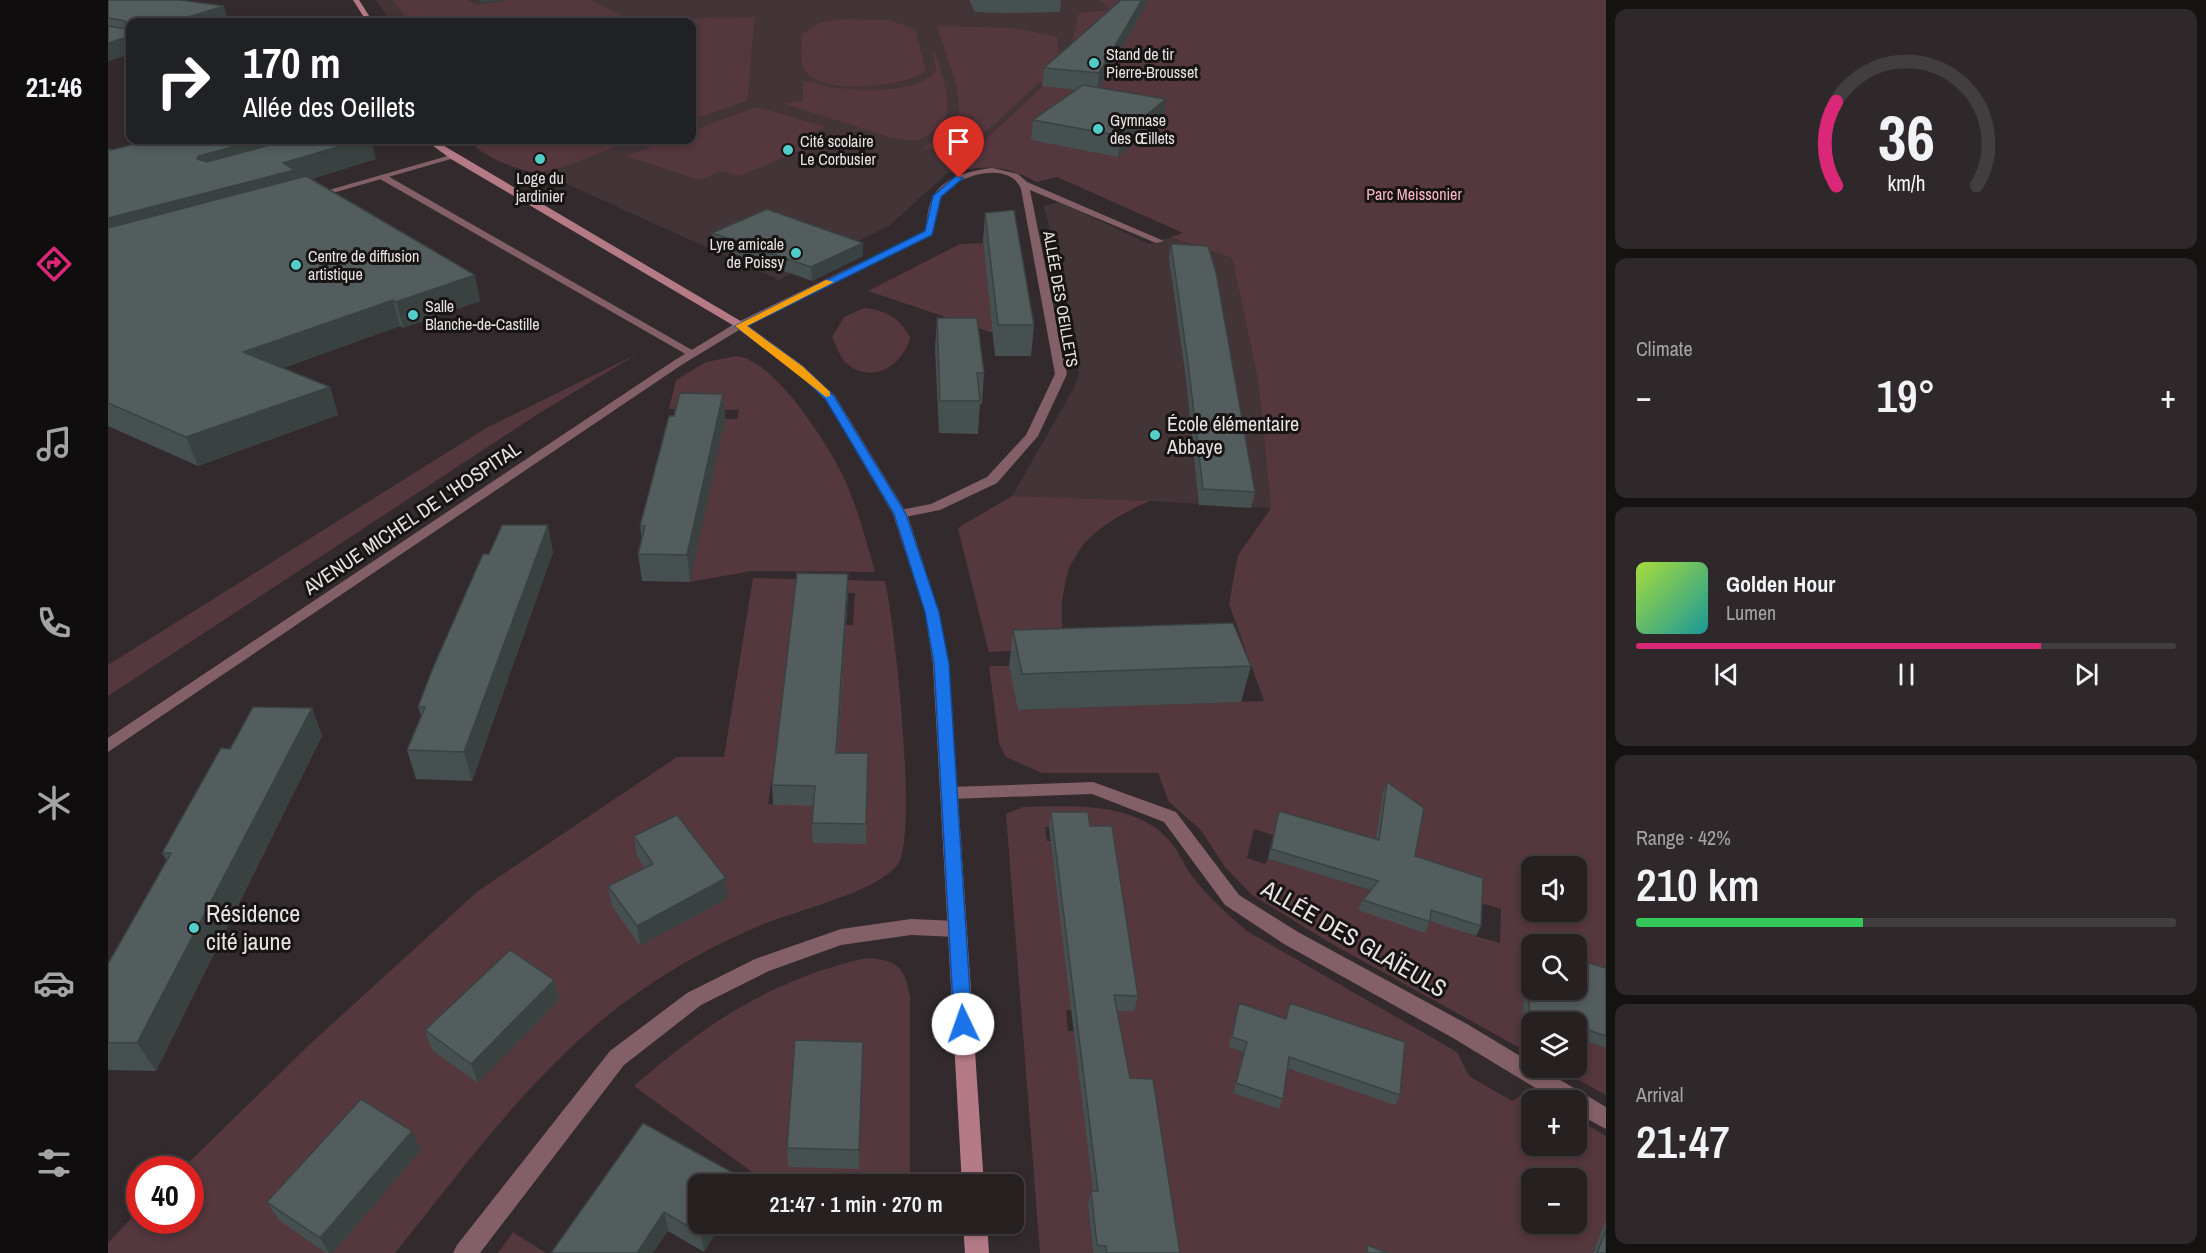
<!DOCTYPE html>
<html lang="en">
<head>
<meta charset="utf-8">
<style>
  body { margin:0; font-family:"Archivo Narrow",sans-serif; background:#2e282a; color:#f1f3f6; height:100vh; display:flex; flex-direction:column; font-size:22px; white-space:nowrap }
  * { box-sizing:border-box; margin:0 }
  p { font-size:20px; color:#a4a3a5 }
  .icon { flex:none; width:33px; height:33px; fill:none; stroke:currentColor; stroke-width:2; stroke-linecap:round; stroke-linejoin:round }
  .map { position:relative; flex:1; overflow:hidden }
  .panel { display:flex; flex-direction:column; gap:9px; padding:9px; background:#151212; width:600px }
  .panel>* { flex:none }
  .top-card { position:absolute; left:18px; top:18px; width:570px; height:126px; border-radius:12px; box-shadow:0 3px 9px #0003,0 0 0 2px #423e3f; background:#202124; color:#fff; overflow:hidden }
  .tools { position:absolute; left:1413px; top:856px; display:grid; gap:12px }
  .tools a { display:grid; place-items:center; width:66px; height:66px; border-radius:12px; background:#262021; box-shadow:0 3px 9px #0003,0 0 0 2px #423e3f; font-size:30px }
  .speed { position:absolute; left:18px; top:1156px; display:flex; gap:12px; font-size:30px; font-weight:700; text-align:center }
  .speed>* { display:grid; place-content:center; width:78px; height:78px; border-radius:50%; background:#262021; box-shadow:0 3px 9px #0003,0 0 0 2px #423e3f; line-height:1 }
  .speed .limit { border:9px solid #d22; background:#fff; color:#111 }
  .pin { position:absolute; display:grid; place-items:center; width:51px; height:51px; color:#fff; margin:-62px -26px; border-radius:50% 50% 50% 0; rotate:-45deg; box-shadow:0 0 6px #0007 }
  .pin .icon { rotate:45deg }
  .me { position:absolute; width:66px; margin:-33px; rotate:357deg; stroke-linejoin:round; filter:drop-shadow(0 0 4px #0008) }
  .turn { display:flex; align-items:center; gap:21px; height:126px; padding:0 18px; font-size:27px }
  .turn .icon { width:78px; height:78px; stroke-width:2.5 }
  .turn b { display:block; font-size:42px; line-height:51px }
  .big { font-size:45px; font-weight:600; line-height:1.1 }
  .panel .widget { flex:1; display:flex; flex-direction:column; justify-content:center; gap:9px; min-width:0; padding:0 21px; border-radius:12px; background:#2e282a }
  .panel .dial { align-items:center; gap:0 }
  .dial svg { height:156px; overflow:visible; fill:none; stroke:#423e3f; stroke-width:7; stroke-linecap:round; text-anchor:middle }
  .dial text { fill:#f1f3f6; stroke:none }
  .song { display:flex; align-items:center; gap:18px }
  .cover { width:72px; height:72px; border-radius:9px; background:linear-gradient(135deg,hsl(80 70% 55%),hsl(180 70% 35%)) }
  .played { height:6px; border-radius:3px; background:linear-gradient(90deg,#db2777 75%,#423e3f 75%) }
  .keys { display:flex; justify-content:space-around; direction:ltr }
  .heat { display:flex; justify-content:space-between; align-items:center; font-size:33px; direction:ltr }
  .charge { height:9px; border-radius:4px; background:linear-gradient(90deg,#34c759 42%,#423e3f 0) }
  .trip { position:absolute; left:580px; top:1174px; width:336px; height:60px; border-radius:12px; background:#262021; box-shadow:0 3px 9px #0003,0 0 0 2px #423e3f; font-weight:600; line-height:60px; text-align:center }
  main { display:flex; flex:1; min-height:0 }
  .dock { display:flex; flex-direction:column; width:108px; justify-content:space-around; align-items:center; background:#0f0d0d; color:#a4a3a5 }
  .dock .icon { width:42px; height:42px }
  .dock .selected { color:#db2777 }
  .dock b { font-size:27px; color:#f1f3f6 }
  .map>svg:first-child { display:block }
  .built { fill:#433437 }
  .green { fill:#55373e; fill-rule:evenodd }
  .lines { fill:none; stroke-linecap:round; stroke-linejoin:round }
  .lane { fill:#835f67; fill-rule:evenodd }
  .street { fill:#835f67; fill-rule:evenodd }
  .secondary { fill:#b47b87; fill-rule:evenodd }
  .wall { fill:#475050 }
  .shaded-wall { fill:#3a4141 }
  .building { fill:#535d5d; stroke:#3a4141; stroke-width:1.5 }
  .route { fill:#1a73e8; stroke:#114b97; stroke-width:1.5 }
  .slow { fill:#f59e0b }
  .poi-dot { fill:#53cdca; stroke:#181414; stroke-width:2 }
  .labels { text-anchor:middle; stroke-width:6; stroke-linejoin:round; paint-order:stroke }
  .far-poi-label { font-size:16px; fill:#e7e2e3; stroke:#181414; text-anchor:start }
  .far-park-label { font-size:16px; fill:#fbbac7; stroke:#181414 }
  .far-street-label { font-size:16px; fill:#e7e2e3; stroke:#181414 }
  .poi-label { font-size:20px; fill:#e7e2e3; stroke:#181414; text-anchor:start }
  .street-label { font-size:20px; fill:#e7e2e3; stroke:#181414 }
  .near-poi-label { font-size:24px; fill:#e7e2e3; stroke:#181414; text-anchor:start }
  .near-street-label { font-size:24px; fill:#e7e2e3; stroke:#181414 }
</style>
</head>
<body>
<main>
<nav class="dock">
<b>21:46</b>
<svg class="icon selected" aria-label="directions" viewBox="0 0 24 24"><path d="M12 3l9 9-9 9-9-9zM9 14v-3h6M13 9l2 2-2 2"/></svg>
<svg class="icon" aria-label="music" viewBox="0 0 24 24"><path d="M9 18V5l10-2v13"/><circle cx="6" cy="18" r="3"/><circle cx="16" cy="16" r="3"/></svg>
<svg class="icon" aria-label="phone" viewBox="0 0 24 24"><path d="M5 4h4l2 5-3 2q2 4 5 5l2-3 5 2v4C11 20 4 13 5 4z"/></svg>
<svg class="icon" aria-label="climate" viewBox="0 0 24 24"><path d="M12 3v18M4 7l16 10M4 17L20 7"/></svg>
<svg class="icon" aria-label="car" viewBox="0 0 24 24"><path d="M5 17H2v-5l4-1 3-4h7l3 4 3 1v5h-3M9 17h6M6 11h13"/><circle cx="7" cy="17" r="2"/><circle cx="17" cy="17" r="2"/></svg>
<svg class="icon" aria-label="filters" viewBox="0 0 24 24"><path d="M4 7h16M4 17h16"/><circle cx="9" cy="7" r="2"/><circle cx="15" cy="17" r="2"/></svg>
</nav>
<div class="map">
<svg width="1498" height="1253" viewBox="0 0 1498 1253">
  <rect width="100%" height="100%" fill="#322a2c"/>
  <!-- built -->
  <g class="built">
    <path d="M268,0H991L1004,11L970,18L958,65L781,226L671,280L432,172L527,140H584V120L638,101L647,17L554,19L533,22H283Z"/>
    <path d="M952,202L1041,244L1062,237L1124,258L1150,380L1163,508L1042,501L1011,515L979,538L961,568L952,610L956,648L881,652L850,528L904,496L966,388L971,374L969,341L936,206Z"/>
  </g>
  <!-- green -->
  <g class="green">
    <path d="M285,0H360L368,5L402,0H483L519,18L495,22H301Z"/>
    <path d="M991,0H1498V980L1469,971L1468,945H1424V990L1416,993L1415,1030L1423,1033V1054L1224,944L1144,895L1117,867L1092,829L1061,802L1050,773H934L898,757L891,743L881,666H901L911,710L1156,701L1121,604L1130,555L1163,508L1150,380L1124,258L1062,237L1075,233L949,177L929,182C898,165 874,165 840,173L958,65L971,13L1003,10ZM1146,829L1165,835L1267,850L1369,902L1393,909L1392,943L1364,935L1318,914L1261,897L1262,890L1160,859L1157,864L1139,858ZM1424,867H1468V912H1424Z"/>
    <path d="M647,17L639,101L584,120V22H533L554,19Z"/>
    <path d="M730,19L781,20L807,29L818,71C798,87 713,96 697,71C691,63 694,43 694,34L711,23Z"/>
    <path d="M829,26L907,28L949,37L952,64L853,154L815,148L831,136L851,112L849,87Z"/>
    <path d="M825,51C829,55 831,65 833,72C844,107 845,122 809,141L784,138L675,103L695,101V81C705,81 714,85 723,87C750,91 810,95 828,70Z"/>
    <path d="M649,107L719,127L701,134L719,140L631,176L614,171L591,180L518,156L562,140H584V131Z"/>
    <path d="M361,140H527C497,150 466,165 435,172C416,175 371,155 361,140Z"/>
    <path d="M875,243L885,333L760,291L852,244Z"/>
    <path d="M756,308C777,310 792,318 802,337C796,366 762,386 737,362C732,357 728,344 724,337L736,317Z"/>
    <path d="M529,354L430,414L0,696V665L378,428Z"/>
    <path d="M628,356C666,359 719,443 735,476C749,506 758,540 767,572L644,571L582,582L617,419H629L631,410L561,409L568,380L598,362Z"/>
    <path d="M904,496L1041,501C966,536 947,564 956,648L881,652L850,528Z"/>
    <path d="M645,578L777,581C787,622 810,836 790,864C770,892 687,911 653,925C611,943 571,964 534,990C436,1056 361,1161 287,1253H0V1243L31,1210L32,1221H82V1170H73L201,1045L370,891L569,757H616ZM690,592L747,593L745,625L687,624ZM665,772L759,773L708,806L660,804Z"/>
    <path d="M915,807C960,806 1025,801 1059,838C1070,849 1075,863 1084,876C1100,897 1119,914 1139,931L1349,1052L1361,1076L1404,1101L1412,1096L1432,1101H1424V1146H1468L1469,1119L1498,1136V1219L1485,1253H1064L987,1206H980L985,1253H932L898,814ZM937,827L977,828L1026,1011L1003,1010L1007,1032L960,1031L958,1010H964L943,841H939ZM1175,1029L1125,1093L1135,1052ZM1424,1179H1468V1224H1424Z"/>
    <path d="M758,958C790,960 796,966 802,997V1185H662L526,1086C598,1023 663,980 758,958Z"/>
    <path d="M1469,1038L1498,1048V1095L1449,1068H1468Z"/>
    <path d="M405,1232L438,1253H390Z"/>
  </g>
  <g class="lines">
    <!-- lane -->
    <path class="lane" d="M272,175H278L591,354L585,357L581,356L272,179Z"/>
    <!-- street -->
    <g class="street">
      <path d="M343,155L350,157L207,198L200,196Z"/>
      <path d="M884,168L910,174L919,182L1056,241L1048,243L922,190L959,374L930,436L889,483L832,510L792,518L785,514L787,511L823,504L879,477L918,435L947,374L913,189C901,159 845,176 833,198C827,210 829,224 824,235L636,327L575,364L0,752V738L567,360L628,323L817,231C819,221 819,209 824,199C834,177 862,171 884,168Z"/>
      <path d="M985,782L1068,812L1131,895L1190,932L1359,1024L1424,1063V1068H1432L1498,1107V1129L1468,1113V1101H1449L1345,1038L1176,944L1117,905L1056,822L984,794L843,799L837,798L834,793L837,788L843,787Z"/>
      <path d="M803,919L849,921L856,923L859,929L856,935L849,937L803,935L733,945L661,971L593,1005L516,1065L372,1253H345L349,1245L502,1051L579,993L647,959L733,929Z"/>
    </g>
    <!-- secondary -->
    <g class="secondary">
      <path d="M245,0H251L265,22H259Z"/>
      <path d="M317,140H326L636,323L695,366L727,396L799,514L831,612L841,664L876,1185H854L825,664L817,612L785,514L718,400L687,370L628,327L343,159Z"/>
      <path d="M855,1224H879L881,1253H857Z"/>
    </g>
  </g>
  <!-- wall -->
  <g class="wall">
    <path d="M0,0L120,21L22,22V54L0,61Z"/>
    <path d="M861,0H953L952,12L894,13L867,12Z"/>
    <path d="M1013,0H1041L991,88L1056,118L1010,157L923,140L925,120L969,90L934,86L936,68Z"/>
    <path d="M0,149L268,159L203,179L372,301L295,328L292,326L175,368L222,387L230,415L90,466L0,426Z"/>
    <path d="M877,213L926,325L923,356H887L875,241Z"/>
    <path d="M604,233L755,243V256L704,281L605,246Z"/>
    <path d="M1063,244L1147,492L1143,508L1091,505L1078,379L1061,258Z"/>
    <path d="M829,318L876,373L874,404H872L870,434L831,433L827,348Z"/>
    <path d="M615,394L617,419L582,582L534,581L530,554L534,541L532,526L566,416Z"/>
    <path d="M445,552L364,781L308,779L299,750L313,716L310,707Z"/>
    <path d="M740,593L730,753H760L758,844L705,843L704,823L705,806L665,805L664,785Z"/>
    <path d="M905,630L1143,666L1133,702L910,710L901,666Z"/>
    <path d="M204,708L214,736L48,1071L0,1070V964L59,861L54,853L122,749Z"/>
    <path d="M1279,782L1307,856L1373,926L1368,936L1322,921L1317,933L1250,910L1255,900L1262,890L1160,859L1168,821L1171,811L1268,839L1275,792Z"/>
    <path d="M943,812L982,826L1030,996L1026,1011H1009L1022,1078L1072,1253H985L980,1205L983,1191H985L941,827Z"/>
    <path d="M526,836L620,898L532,946L504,906L500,886L537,868L529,856Z"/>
    <path d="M1422,945L1498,968V1048L1468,1038V1023L1424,1024L1415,1021L1416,955Z"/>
    <path d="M446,980L451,1000L370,1083L324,1050L317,1030Z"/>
    <path d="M1131,1003L1177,1019L1182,1003L1292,1095L1287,1105L1179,1068L1175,1099L1171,1109L1125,1093L1135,1052L1121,1047L1128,1013Z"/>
    <path d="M755,1042L751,1169L680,1167L679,1148Z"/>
    <path d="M535,1123L591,1224H613L596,1252L560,1231Z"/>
    <path d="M313,1150L225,1253H218L171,1220L159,1202Z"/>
    <path d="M1498,1219V1253H1485Z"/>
  </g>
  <!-- shaded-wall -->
  <g class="shaded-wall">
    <path d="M372,0H397L372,4Z"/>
    <path d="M1034,0H1041L989,92L991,73Z"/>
    <path d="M116,6L120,21L116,22H64Z"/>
    <path d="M22,36V54L0,61V43Z"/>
    <path d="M1058,99L1056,118L1010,157L1012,136Z"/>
    <path d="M151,140H225L98,179L89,159L91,156Z"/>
    <path d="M253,140H263L268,159L191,183L0,246V218L175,163Z"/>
    <path d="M755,243V256L704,281L703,267Z"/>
    <path d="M367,275L372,301L295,328L288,302Z"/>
    <path d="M285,300L292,326L144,379L135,352Z"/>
    <path d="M222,387L230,415L90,466L78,437Z"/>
    <path d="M615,394L617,419L582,582L579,555Z"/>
    <path d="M440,525L445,552L364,781L356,752Z"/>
    <path d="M740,574V593L728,772V753Z"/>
    <path d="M204,708L214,736L48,1071L29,1043Z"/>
    <path d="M618,878L620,898L532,946L529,926Z"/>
    <path d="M446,980L451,1000L370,1083L363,1064Z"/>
    <path d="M755,1042V1062L751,1169V1150Z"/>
    <path d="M304,1131L313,1150L225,1253H221L212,1238Z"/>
    <path d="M629,1175L630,1185H622Z"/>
    <path d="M556,1212L560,1231L545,1253H529Z"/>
    <path d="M599,1224H613L596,1252L593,1234Z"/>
  </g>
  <!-- building -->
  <g class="building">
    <path d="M0,0H72L116,6L64,22H22V36L0,43V26L18,29L17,21L0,18Z"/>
    <path d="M1013,0H1034L991,73L936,68Z"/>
    <path d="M975,85L1058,99L1012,136L925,120Z"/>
    <path d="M41,140H151L91,156L89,159L99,162L180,140H253L175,163L187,170L0,218V149L4,150Z"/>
    <path d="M198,176L367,275L288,302L285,300L135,352L222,387L78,437L0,403V228Z"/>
    <path d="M659,209L755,243L703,267L604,233Z"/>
    <path d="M906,210L926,325H890L877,213Z"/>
    <path d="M1063,244L1100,246L1108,272L1147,492L1095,489L1080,363Z"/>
    <path d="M829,318H869L876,373H869L872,401H832Z"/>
    <path d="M572,393L615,394L579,555L530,554L537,526H532L561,416H566Z"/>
    <path d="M394,525H440L356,752L299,750L317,707H310L324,670L375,554H381Z"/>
    <path d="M689,573L740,574L728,753H760L758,824L704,823L707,786L664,785Z"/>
    <path d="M1125,623L1143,666L914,674L905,630Z"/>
    <path d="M145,707L204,708L29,1043H0V964L63,853H54L113,748L122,749Z"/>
    <path d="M1279,782L1316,808L1307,856L1375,878L1373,926L1323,910L1322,922L1255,900L1270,881L1163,849L1171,811L1271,840Z"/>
    <path d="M943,812H980L982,826H1004L1030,996L1006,995L1022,1078L1045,1079L1072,1253H999L998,1246L989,1245L983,1191H990Z"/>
    <path d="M569,815L618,878L529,926L500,886L545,864L526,836Z"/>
    <path d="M1422,945L1424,946V990H1468V959L1498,968V1036L1468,1026V1023H1458L1421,1011Z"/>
    <path d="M402,950L446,980L363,1064L317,1030Z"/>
    <path d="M1131,1003L1178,1019L1182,1003L1297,1042L1292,1095L1181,1057L1175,1099L1128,1083L1139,1042L1124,1037Z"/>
    <path d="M687,1040L755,1042L751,1150L679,1148Z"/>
    <path d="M253,1099L304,1131L212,1238L159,1202Z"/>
    <path d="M535,1123L629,1175L622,1185H591V1224H599L593,1234L556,1212L529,1253H443Z"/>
    <path d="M1498,1230V1253H1489Z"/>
    <path d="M1259,1245L1280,1253H1259Z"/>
  </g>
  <!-- route -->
  <path class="route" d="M848,176L855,178L833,197L824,235L639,326L694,366L726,396L798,514L831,612L841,664L864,1024L862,1030L855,1033L848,1030L846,1024L826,664L817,612L786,514L718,400L687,370L627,326L817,231L825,196Z"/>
  <!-- slow -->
  <path class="slow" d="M718,280L726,282L639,326L694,366L722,392V396L718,397L627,326Z"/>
  <!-- markers -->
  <g class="poi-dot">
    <circle cx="986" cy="63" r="6"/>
    <circle cx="990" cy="129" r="6"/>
    <circle cx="680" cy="150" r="6"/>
    <circle cx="432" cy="159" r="6"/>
    <circle cx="688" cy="253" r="6"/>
    <circle cx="188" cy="265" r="6"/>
    <circle cx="305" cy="315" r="6"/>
    <circle cx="1047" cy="435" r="6"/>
    <circle cx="86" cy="928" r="6"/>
  </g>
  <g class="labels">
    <!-- far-poi labels -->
    <g class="far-poi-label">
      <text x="998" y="60">Stand de tir<tspan x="998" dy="18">Pierre-Brousset</tspan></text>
      <text x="1002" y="126">Gymnase<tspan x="1002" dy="18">des Œillets</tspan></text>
      <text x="692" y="147">Cité scolaire<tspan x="692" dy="18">Le Corbusier</tspan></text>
      <text x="432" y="184" text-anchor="middle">Loge du<tspan x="432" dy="18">jardinier</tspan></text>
      <text x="676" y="250" text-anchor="end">Lyre amicale<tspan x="676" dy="18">de Poissy</tspan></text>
      <text x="200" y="262">Centre de diffusion<tspan x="200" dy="18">artistique</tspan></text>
      <text x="317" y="312">Salle<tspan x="317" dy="18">Blanche-de-Castille</tspan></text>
    </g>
    <!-- far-park labels -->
    <g class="far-park-label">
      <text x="1306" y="200">Parc Meissonier</text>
    </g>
    <!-- far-street labels -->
    <g class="far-street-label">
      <text transform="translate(953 299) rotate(80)" y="6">ALLÉE DES OEILLETS</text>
    </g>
    <!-- poi labels -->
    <g class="poi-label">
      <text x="1059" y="431">École élémentaire<tspan x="1059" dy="23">Abbaye</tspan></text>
    </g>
    <!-- street labels -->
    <g class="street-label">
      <text transform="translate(304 518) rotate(-34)" y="7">AVENUE MICHEL DE L'HOSPITAL</text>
    </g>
    <!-- near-poi labels -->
    <g class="near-poi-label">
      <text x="98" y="922">Résidence<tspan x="98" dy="28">cité jaune</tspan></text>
    </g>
    <!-- near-street labels -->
    <g class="near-street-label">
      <text transform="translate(1246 939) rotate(30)" y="8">ALLÉE DES GLAÏEULS</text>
    </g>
  </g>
</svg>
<div class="tools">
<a><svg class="icon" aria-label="sound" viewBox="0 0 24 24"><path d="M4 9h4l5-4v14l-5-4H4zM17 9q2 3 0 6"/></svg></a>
<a><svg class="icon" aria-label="search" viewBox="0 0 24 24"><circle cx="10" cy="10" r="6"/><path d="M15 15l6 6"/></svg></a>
<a><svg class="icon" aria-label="layers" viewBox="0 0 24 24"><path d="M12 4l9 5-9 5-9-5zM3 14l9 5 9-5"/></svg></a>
<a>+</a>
<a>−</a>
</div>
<div class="speed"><div class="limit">40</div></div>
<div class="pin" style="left:851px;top:178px;background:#d93025"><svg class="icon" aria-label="arrive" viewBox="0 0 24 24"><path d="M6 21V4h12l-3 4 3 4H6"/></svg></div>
<svg class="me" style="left:855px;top:1024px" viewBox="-20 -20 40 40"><circle r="19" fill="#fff"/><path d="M0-13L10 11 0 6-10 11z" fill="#1a73e8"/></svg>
<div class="trip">21:47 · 1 min · 270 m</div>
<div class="top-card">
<div class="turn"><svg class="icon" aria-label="right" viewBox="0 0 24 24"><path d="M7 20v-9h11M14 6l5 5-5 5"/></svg><div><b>170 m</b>Allée des Oeillets</div></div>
</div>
</div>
<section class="panel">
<div class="widget dial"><svg viewBox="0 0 100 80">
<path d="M14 69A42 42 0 1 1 86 69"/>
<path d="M14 69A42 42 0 0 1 14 26" stroke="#db2777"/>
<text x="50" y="56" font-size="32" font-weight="700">36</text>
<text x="50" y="72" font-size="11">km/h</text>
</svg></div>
<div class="widget"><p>Climate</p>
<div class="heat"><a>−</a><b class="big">19°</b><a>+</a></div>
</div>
<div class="widget">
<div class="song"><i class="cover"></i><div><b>Golden Hour</b><p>Lumen</p></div></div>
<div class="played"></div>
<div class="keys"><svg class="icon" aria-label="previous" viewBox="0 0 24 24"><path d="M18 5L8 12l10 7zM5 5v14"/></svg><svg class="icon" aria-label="pause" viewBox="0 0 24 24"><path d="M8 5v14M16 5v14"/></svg><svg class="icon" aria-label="next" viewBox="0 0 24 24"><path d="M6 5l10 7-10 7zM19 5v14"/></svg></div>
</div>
<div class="widget"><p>Range · 42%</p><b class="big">210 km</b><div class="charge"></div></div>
<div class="widget"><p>Arrival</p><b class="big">21:47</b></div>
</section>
</main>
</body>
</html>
